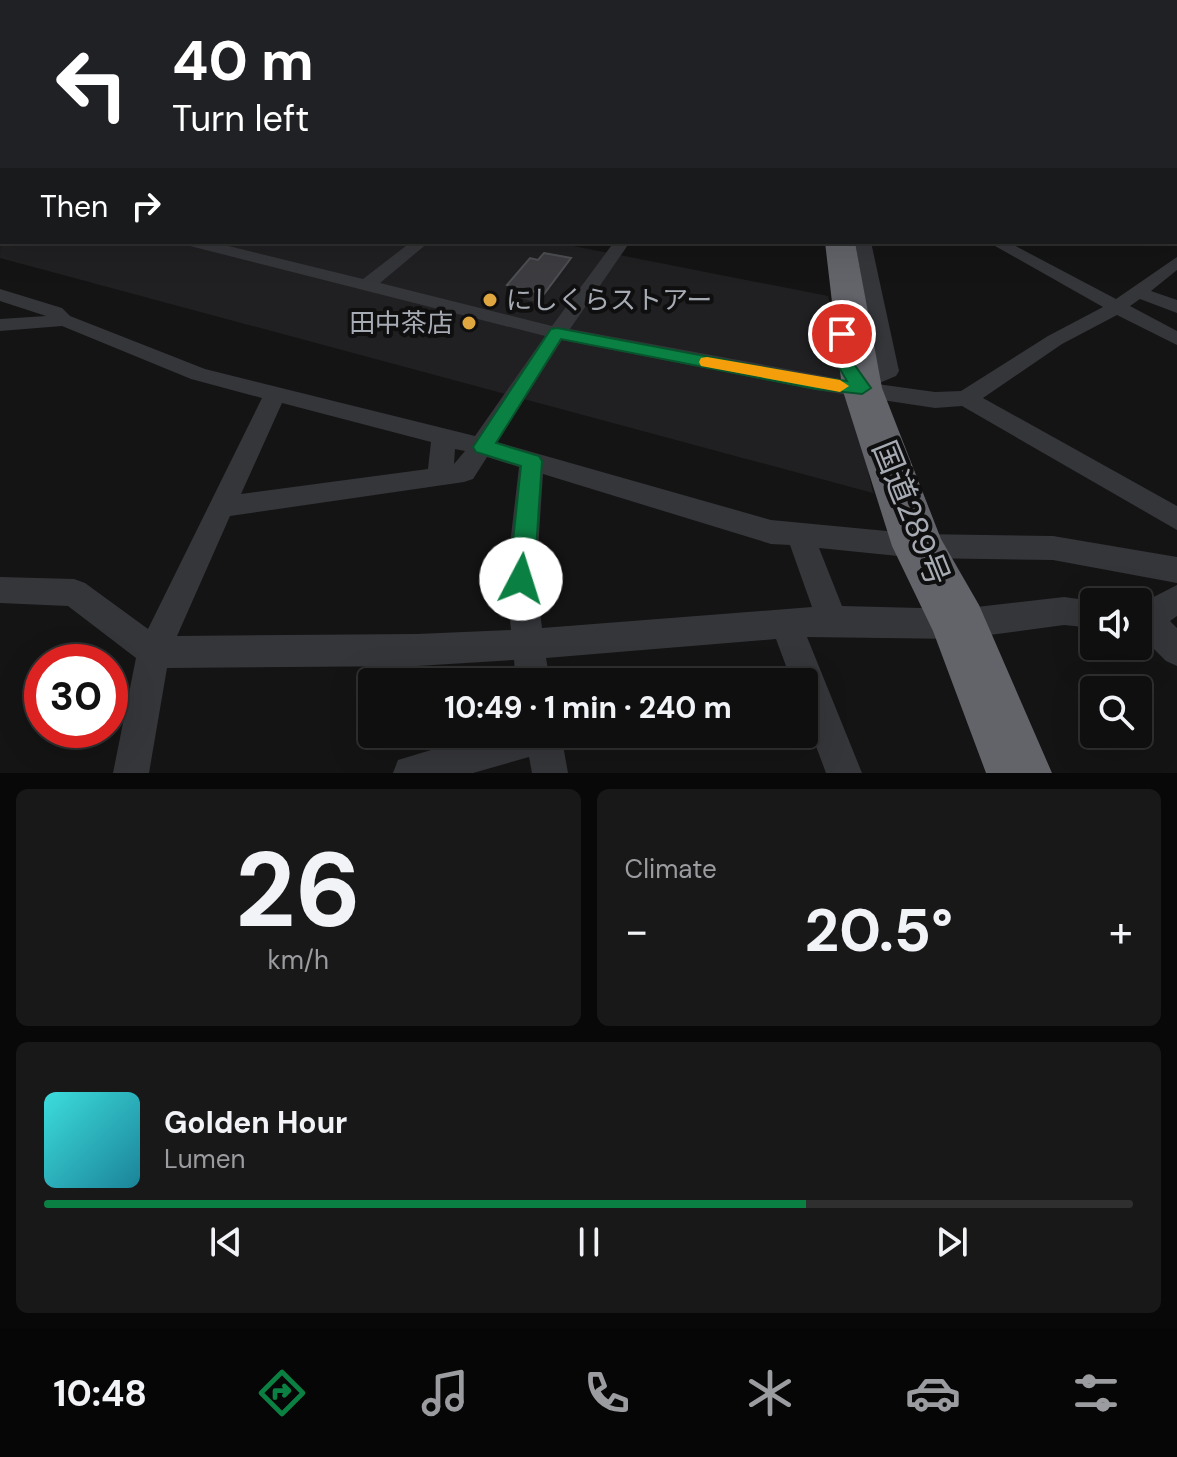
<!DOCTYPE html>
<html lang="en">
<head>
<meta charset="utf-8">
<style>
  body { margin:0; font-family:"DM Sans","Noto Sans JP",sans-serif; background:#181819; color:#f1f3f6; height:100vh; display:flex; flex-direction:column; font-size:30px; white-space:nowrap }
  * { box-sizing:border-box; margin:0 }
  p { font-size:26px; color:#9b9c9f }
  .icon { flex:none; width:44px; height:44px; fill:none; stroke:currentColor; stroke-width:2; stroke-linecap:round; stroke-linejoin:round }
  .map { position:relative; height:773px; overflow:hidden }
  .panel { display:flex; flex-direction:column; gap:16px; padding:16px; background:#080809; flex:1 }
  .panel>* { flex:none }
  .guide { position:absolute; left:0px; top:0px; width:1178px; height:244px; box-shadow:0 8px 32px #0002,0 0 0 2px #2f2f30; background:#202124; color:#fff; overflow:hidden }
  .tools { position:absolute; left:1080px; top:588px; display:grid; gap:16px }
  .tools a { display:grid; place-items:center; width:72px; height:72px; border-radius:8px; background:#0f0f10; box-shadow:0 8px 32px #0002,0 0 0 2px #2f2f30; font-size:40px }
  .speed { position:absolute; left:24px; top:644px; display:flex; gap:16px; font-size:40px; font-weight:700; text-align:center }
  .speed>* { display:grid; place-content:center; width:104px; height:104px; border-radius:50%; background:#0f0f10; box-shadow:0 8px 32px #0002,0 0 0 2px #2f2f30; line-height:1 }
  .speed .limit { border:12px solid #d22; background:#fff; color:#111 }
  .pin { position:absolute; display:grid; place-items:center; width:68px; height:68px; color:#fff; margin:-34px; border:4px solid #fff; border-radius:50%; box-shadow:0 2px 8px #0007 }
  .me { position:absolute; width:88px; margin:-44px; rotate:5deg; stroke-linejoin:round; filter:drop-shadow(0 0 6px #0008) }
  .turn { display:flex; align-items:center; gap:28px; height:168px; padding:0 40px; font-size:36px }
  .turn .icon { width:104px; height:104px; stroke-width:2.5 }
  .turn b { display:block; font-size:56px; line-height:68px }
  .then { display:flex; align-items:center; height:76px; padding:0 40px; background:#0003; gap:16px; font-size:30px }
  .big { font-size:60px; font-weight:700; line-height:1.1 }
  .panel .widget { flex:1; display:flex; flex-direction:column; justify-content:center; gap:12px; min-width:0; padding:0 28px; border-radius:12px; background:#181819 }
  .panel .dial { align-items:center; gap:0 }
  .dial b { font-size:104px; line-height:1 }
  .song { display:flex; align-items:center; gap:24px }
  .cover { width:96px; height:96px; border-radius:12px; background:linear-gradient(135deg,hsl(180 70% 55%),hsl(190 70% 35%)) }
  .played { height:8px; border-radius:4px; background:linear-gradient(90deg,#0b8043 70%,#2f2f30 70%) }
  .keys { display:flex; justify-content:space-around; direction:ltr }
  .heat { display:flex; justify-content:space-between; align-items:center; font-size:44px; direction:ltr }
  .panel .tiles { flex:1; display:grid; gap:16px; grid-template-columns:1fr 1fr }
  .widget:last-child { grid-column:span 2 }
  .trip { position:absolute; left:358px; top:668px; width:460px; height:80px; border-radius:8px; background:#0f0f10; box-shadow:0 8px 32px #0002,0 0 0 2px #2f2f30; font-weight:700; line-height:80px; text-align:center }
  .dock { display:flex; height:128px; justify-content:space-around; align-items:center; background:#060606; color:#9b9c9f }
  .dock .icon { width:56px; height:56px }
  .dock .on { color:#0b8043 }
  .dock b { font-size:36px; color:#f1f3f6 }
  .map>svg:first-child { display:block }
  .built { fill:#202022 }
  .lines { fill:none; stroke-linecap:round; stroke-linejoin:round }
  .street { fill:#35363a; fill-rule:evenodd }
  .primary { fill:#515359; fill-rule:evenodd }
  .highway { fill:#62646a; fill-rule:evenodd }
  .wall { fill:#303033 }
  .shaded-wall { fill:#1f1f21 }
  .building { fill:#3d3d41; stroke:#4d4f53; stroke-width:2 }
  .route { fill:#0b8043; stroke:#07532c; stroke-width:2 }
  .slow { fill:#f59e0b }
  .poi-dot { fill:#e0a741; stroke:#0f0f10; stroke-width:3 }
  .labels { text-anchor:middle; stroke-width:8; stroke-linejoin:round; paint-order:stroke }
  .poi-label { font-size:26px; fill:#a7abb4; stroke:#0f0f10; text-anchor:start }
  .near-street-label { font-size:32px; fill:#a7abb4; stroke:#0f0f10 }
</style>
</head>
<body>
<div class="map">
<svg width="1177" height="773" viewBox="0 0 1177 773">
  <rect width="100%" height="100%" fill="#141415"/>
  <!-- built -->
  <path class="built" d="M2,138V242H553L828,296L873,493L0,258Z"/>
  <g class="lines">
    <!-- street -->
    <g class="street">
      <rect x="0" y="136" width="2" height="8"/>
      <rect x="0" y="183" width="2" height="9"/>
      <path d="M2,216V226L0,227V217Z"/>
      <path d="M184,242H212L363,279L411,242H429L380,283L552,326L614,242H630L570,329L846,380L843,375L846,370L854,368L864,373L877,368L855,242H871L899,371L896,376L877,384L935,392L961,391L1048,336L1103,307L988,242H1008L1116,299L1177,257V270L1151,291L1177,300V313L1140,299L1130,306L1177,331V345L1117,315L1062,344L983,398L1177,506V530L962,406L935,408L816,390L562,340L497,442L771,520L918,534L1053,536L1177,557V583L1053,560L918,558L819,548L842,606L959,609L1064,597L1100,602H1094V628L1064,625L959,639L807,637L862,773H826L804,714V682H792L776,639L546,658L550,682H516L514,660L417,666L167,668L149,773H113L136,658L68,606L0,603V577L74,579L85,583L148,629L262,398L191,379L62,326L0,331V319L46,316L0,301V289L62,308L70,316L205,369L475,436L545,336L186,245ZM282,403L431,442L428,469L241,494ZM455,449L465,451L454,464ZM487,457L519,467L506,579L511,630L417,634L177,636L230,516L464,482L473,479ZM543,474L771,544L790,545L812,607L542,628L536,579Z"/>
      <path d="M1177,585V616L1170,621L1177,628V666L1166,661L1138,633V605Z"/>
      <path d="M484,734H561L568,773H532L529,757L473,773H393L398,760Z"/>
    </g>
    <!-- primary -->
    <rect class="primary" x="1176" y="203" width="1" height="14"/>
    <!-- highway -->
    <path class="highway" d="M825,242H855L882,388L941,539L979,605L1052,773H986L933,631L892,546L842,388Z"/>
  </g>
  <!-- wall -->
  <path class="wall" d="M571,268L544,304L508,295L507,285Z"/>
  <!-- shaded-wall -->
  <path class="shaded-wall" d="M571,258V268L544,304V294Z"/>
  <!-- building -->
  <path class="building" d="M544,253L571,258L544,294L507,285L530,258L538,260Z"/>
  <!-- sky -->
  <linearGradient id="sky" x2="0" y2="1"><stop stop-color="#0b0b0c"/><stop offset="0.52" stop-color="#343a46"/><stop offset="1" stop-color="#343a46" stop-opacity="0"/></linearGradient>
  <rect width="1177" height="226" fill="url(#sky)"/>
  <!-- route -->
  <path class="route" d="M557,328L816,377L847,381L837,364L833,334L842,329L850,334L854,364L871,388L862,394L816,389L561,339L496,443L539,456L542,461L534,579L530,586L521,589L513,586L509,579L521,466L476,452L473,447L551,329Z"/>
  <!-- slow -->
  <path class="slow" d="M707,357L840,380L849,386L840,392L701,366L699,362L701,358Z"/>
  <!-- markers -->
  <g class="poi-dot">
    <circle cx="490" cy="300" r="8"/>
    <circle cx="469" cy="323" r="8"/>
  </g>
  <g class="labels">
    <!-- poi labels -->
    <g class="poi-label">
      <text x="506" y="309">にしくらストアー</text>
      <text x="453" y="332" text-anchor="end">田中茶店</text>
    </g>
    <!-- near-street labels -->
    <g class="near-street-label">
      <text transform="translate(911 513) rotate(68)" y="11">国道289号</text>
    </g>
  </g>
</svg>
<div class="tools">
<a><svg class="icon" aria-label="sound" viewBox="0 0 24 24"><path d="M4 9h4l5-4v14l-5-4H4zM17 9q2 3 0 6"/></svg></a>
<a><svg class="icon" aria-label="search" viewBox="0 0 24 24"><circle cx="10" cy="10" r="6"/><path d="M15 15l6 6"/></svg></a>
</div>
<div class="speed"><div class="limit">30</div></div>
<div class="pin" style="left:842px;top:334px;background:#d93025"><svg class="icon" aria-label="arrive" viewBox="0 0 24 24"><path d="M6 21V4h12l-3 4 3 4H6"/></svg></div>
<svg class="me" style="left:521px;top:579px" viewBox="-20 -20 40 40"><circle r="19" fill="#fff"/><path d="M0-13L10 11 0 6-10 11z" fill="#0b8043"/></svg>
<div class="trip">10:49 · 1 min · 240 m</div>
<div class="guide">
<div class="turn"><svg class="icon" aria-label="left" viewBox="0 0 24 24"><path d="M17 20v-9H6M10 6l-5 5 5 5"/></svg><div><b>40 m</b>Turn left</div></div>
<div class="then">Then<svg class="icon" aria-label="right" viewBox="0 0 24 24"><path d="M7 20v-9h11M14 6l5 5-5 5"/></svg></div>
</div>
</div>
<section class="panel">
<div class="tiles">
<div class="widget dial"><b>26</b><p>km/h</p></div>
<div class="widget"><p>Climate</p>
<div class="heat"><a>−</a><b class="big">20.5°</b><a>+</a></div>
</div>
<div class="widget">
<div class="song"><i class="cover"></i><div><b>Golden Hour</b><p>Lumen</p></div></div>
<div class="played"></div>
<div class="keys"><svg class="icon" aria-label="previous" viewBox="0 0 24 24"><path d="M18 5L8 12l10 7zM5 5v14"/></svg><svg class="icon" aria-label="pause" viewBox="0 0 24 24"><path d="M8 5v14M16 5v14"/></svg><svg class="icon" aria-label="next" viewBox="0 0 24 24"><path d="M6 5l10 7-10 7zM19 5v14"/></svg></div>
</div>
</div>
</section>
<nav class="dock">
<b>10:48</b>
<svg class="icon on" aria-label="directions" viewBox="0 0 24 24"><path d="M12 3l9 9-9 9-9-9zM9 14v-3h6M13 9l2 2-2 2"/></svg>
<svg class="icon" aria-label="music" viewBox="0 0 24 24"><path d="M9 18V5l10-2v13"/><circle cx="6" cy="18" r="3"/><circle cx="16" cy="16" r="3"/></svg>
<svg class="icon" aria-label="phone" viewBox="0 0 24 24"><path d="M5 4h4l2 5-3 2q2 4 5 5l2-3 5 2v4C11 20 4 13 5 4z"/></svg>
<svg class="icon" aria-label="climate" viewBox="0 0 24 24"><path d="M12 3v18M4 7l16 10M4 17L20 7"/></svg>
<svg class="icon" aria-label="car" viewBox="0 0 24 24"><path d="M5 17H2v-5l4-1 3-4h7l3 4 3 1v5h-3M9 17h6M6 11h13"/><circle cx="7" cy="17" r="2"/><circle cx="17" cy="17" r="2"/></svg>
<svg class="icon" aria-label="filters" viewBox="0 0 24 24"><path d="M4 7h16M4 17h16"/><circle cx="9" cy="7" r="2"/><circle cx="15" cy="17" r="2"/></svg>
</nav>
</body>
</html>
